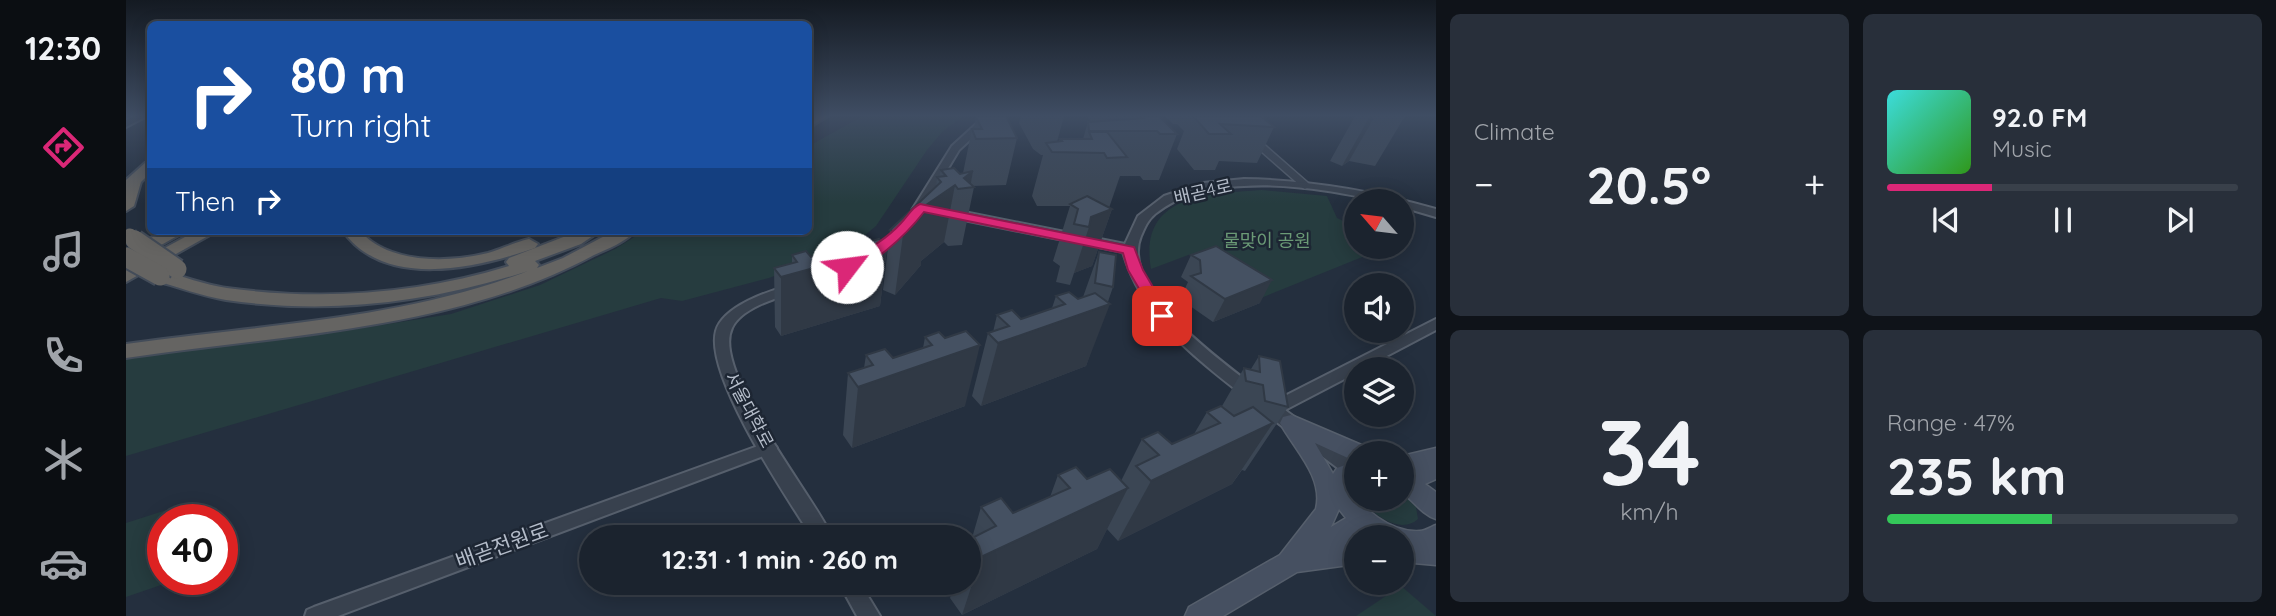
<!DOCTYPE html>
<html lang="en">
<head>
<meta charset="utf-8">
<style>
  body { margin:0; font-family:Quicksand,"Noto Sans KR",sans-serif; background:#282f3a; color:#f1f3f6; height:100vh; display:flex; flex-direction:column; font-size:26px; white-space:nowrap }
  * { box-sizing:border-box; margin:0 }
  p { font-size:23px; color:#a0a4aa }
  .icon { flex:none; width:38px; height:38px; fill:none; stroke:currentColor; stroke-width:2; stroke-linecap:round; stroke-linejoin:round }
  .map { position:relative; flex:1; overflow:hidden }
  .panel { display:flex; flex-direction:column; gap:14px; padding:14px; background:#0f1319; width:840px }
  .panel>* { flex:none }
  .top-card { position:absolute; left:21px; top:21px; width:665px; height:214px; border-radius:10px; box-shadow:0 4px 18px #0003,0 0 0 2px #39404a; background:#1a4fa0; color:#fff; overflow:hidden }
  .needle { width:46px; rotate:298deg }
  .controls { position:absolute; left:1218px; top:189px; display:grid; gap:14px }
  .controls a { display:grid; place-items:center; width:70px; height:70px; border-radius:50%; background:#1b232e; box-shadow:0 4px 18px #0003,0 0 0 2px #39404a; font-size:35px }
  .speed { position:absolute; left:21px; top:504px; display:flex; gap:14px; font-size:35px; font-weight:700; text-align:center }
  .speed>* { display:grid; place-content:center; width:91px; height:91px; border-radius:50%; background:#1b232e; box-shadow:0 4px 18px #0003,0 0 0 2px #39404a; line-height:1 }
  .speed .limit { border:10px solid #d22; background:#fff; color:#111 }
  .pin { position:absolute; display:grid; place-items:center; width:60px; height:60px; color:#fff; margin:-30px; border-radius:14px; box-shadow:0 4px 10px #0006 }
  .me { position:absolute; width:77px; margin:-38px; rotate:60deg; stroke-linejoin:round; filter:drop-shadow(0 0 5px #0008) }
  .turn { display:flex; align-items:center; gap:24px; height:147px; padding:0 28px; font-size:32px }
  .turn .icon { width:91px; height:91px; stroke-width:2.5 }
  .turn b { display:block; font-size:49px; line-height:60px }
  .then { display:flex; align-items:center; height:66px; padding:0 28px; background:#0003; gap:14px; font-size:26px }
  .big { font-size:52px; font-weight:700; line-height:1.1 }
  .panel .tile { flex:1; display:flex; flex-direction:column; justify-content:center; gap:10px; min-width:0; padding:0 24px; border-radius:10px; background:#282f3a }
  .panel .dial { align-items:center; gap:0 }
  .dial b { font-size:91px; line-height:1 }
  .song { display:flex; align-items:center; gap:21px }
  .cover { width:84px; height:84px; border-radius:10px; background:linear-gradient(135deg,hsl(180 70% 55%),hsl(110 70% 35%)) }
  .played { height:7px; border-radius:4px; background:linear-gradient(90deg,#db2777 30%,#39404a 30%) }
  .keys { display:flex; justify-content:space-around; direction:ltr }
  .heat { display:flex; justify-content:space-between; align-items:center; font-size:38px; direction:ltr }
  .charge { height:10px; border-radius:5px; background:linear-gradient(90deg,#34c759 47%,#39404a 0) }
  .panel .tiles { flex:1; display:grid; gap:14px; grid-template-columns:repeat(2,1fr) }
  .trip { position:absolute; left:453px; top:525px; width:402px; height:70px; border-radius:35px; background:#1b232e; box-shadow:0 4px 18px #0003,0 0 0 2px #39404a; font-weight:700; line-height:70px; text-align:center }
  main { display:flex; flex:1; min-height:0 }
  .tabs { display:flex; flex-direction:column; width:126px; justify-content:space-around; align-items:center; background:#0b0e12; color:#a0a4aa }
  .tabs .icon { width:49px; height:49px }
  .tabs .current { color:#db2777 }
  .tabs b { font-size:32px; color:#f1f3f6 }
  .map>svg:first-child { display:block }
  .green { fill:#263c3f }
  .lines { fill:none; stroke-linecap:round; stroke-linejoin:round }
  .pedestrian-casing { stroke:#565f6c; stroke-width:10 }
  .minor-casing { stroke:#565f6c; stroke-width:4 }
  .tertiary-casing { stroke:#565f6c; stroke-width:4 }
  .secondary-casing { stroke:#565f6c; stroke-width:3 }
  .trunk-casing { stroke:#434c59; stroke-width:4 }
  .pedestrian { stroke:#38414e; stroke-width:7 }
  .minor { fill:#38414e; fill-rule:evenodd }
  .tertiary { fill:#38414e; fill-rule:evenodd }
  .secondary { fill:#465061; fill-rule:evenodd }
  .trunk { fill:#656462; fill-rule:evenodd }
  .trunk-bridge-far1-casing { stroke:#434c59; stroke-width:18; stroke-linecap:butt }
  .trunk-bridge-casing { stroke:#434c59; stroke-width:23; stroke-linecap:butt }
  .trunk-bridge-far1 { stroke:#656462; stroke-width:15 }
  .trunk-bridge { stroke:#656462; stroke-width:19 }
  .wall { fill:#3b4654 }
  .shaded-wall { fill:#303945 }
  .building { fill:#455162; stroke:#303945; stroke-width:2 }
  .route { fill:#db2777; stroke:#8e194d; stroke-width:2 }
  .labels { text-anchor:middle; stroke-width:5; stroke-linejoin:round; paint-order:stroke }
  .street-label { font-size:18px; fill:#b4bcc9; stroke:#1d2633 }
  .park-label { font-size:18px; fill:#6b9a76; stroke:#1d2633 }
  .near-street-label { font-size:21px; fill:#b4bcc9; stroke:#1d2633 }
</style>
</head>
<body>
<main>
<nav class="tabs">
<b>12:30</b>
<svg class="icon current" aria-label="directions" viewBox="0 0 24 24"><path d="M12 3l9 9-9 9-9-9zM9 14v-3h6M13 9l2 2-2 2"/></svg>
<svg class="icon" aria-label="music" viewBox="0 0 24 24"><path d="M9 18V5l10-2v13"/><circle cx="6" cy="18" r="3"/><circle cx="16" cy="16" r="3"/></svg>
<svg class="icon" aria-label="phone" viewBox="0 0 24 24"><path d="M5 4h4l2 5-3 2q2 4 5 5l2-3 5 2v4C11 20 4 13 5 4z"/></svg>
<svg class="icon" aria-label="climate" viewBox="0 0 24 24"><path d="M12 3v18M4 7l16 10M4 17L20 7"/></svg>
<svg class="icon" aria-label="car" viewBox="0 0 24 24"><path d="M5 17H2v-5l4-1 3-4h7l3 4 3 1v5h-3M9 17h6M6 11h13"/><circle cx="7" cy="17" r="2"/><circle cx="17" cy="17" r="2"/></svg>
</nav>
<div class="map">
<svg width="1310" height="616" viewBox="0 0 1310 616">
  <rect width="100%" height="100%" fill="#242f3e"/>
  <!-- green -->
  <g class="green">
    <path d="M737,116H838L817,131L801,150L750,226L733,240L711,253L643,278L556,301L535,298L0,456V355L104,342L212,332L325,314L414,285L489,249L518,231H682L683,146Z"/>
    <path d="M1136,190L1201,196L1211,218L1230,227V247H1261L1135,298L1065,254L1025,269C1012,194 1082,194 1136,190Z"/>
    <path d="M1276,493L1290,507L1292,519C1275,535 1246,515 1237,499H1276Z"/>
    <path d="M53,506L51,520H37L38,584L0,597V523Z"/>
    <path d="M1275,586L1310,616H1230Z"/>
  </g>
  <g class="lines">
    <defs>
      <path id="pedestrian" d="M1130,142L1179,185"/>
      <path id="minor" d="M643,442L648,444L651,448L648,452L212,616H179L181,610L188,607Z"/>
      <g id="tertiary">
        <path d="M8,116H21L0,127V120Z"/>
        <path d="M859,116H870L833,150L796,212H788L786,210L826,146Z"/>
        <path d="M1118,179C1184,180 1247,191 1310,209V217L1276,207V201C1251,201 1227,195 1202,191C1175,187 1146,184 1118,186C1083,187 1056,193 1029,214C1021,221 1019,227 1015,236C993,289 1094,360 1130,388L1132,392L1130,396H1118C1067,356 1016,317 997,252L823,217L817,213L823,209L999,244L1012,216L1038,196L1077,183Z"/>
        <path d="M665,285L670,286L672,289L670,292C650,298 615,308 606,328C585,371 688,496 706,537H686C661,498 578,375 590,331C597,306 643,291 665,285Z"/>
        <path d="M1310,319V330L1236,369H1230V373L1159,410L1230,463V476L1221,475L1140,414L1132,405L1134,401L1140,399L1147,402Z"/>
        <path d="M713,583H734L754,616H731Z"/>
      </g>
      <g id="secondary">
        <path d="M1165,415L1240,447L1243,453H1230V480L1226,483C1232,509 1266,533 1294,531C1299,531 1305,527 1310,525V565L1276,562V537H1244L1237,533L1219,544L1230,542V564L1171,572L1097,616H1059L1063,607L1154,555L1190,509C1198,477 1168,449 1154,423L1157,417ZM1189,443L1224,459L1230,461L1211,468L1207,474ZM1213,509L1220,518L1205,527Z"/>
        <path d="M1310,448V479L1299,484L1310,492V519C1297,515 1287,501 1276,492V456Z"/>
      </g>
      <g id="trunk">
        <path d="M686,116H702L682,128V118Z"/>
        <path d="M24,162V173L15,182L8,206L0,211V180L19,163Z"/>
        <path d="M39,231H60L12,258H0V250Z"/>
        <path d="M70,231H91L0,282V269Z"/>
        <path d="M217,231H234C263,264 322,263 362,253C376,249 389,242 403,239L412,244L409,248C352,268 259,290 217,231Z"/>
        <path d="M453,231H474L455,244L409,261L413,265L411,268L437,258L488,231H509C500,242 481,249 468,255C330,330 153,335 0,358V344C134,325 275,320 402,271C303,303 204,315 100,300C76,296 51,287 28,280L25,276L28,272L34,270C56,276 79,285 101,288C196,301 292,294 383,266L380,262L383,258Z"/>
      </g>
    </defs>
    <!-- pedestrian casing -->
    <use href="#pedestrian" class="pedestrian-casing"/>
    <!-- minor casing -->
    <use href="#minor" class="minor-casing"/>
    <!-- tertiary casing -->
    <use href="#tertiary" class="tertiary-casing"/>
    <!-- secondary casing -->
    <use href="#secondary" class="secondary-casing"/>
    <!-- trunk casing -->
    <use href="#trunk" class="trunk-casing"/>
    <!-- pedestrian -->
    <use href="#pedestrian" class="pedestrian"/>
    <!-- minor -->
    <use href="#minor" class="minor"/>
    <!-- tertiary -->
    <use href="#tertiary" class="tertiary"/>
    <!-- secondary -->
    <use href="#secondary" class="secondary"/>
    <!-- trunk -->
    <use href="#trunk" class="trunk"/>
    <defs>
      <path id="trunk-bridge-far1" d="M4,236L11,242"/>
      <g id="trunk-bridge">
        <path d="M9,240L51,269"/>
        <path d="M0,257L34,276"/>
      </g>
    </defs>
    <!-- trunk-bridge-far1 casing -->
    <use href="#trunk-bridge-far1" class="trunk-bridge-far1-casing"/>
    <!-- trunk-bridge casing -->
    <use href="#trunk-bridge" class="trunk-bridge-casing"/>
    <!-- trunk-bridge-far1 -->
    <use href="#trunk-bridge-far1" class="trunk-bridge-far1"/>
    <!-- trunk-bridge -->
    <use href="#trunk-bridge" class="trunk-bridge"/>
  </g>
  <!-- wall -->
  <g class="wall">
    <path d="M895,116H938L931,142L933,141L934,139H957L962,122H965L961,116H1033L1051,134L1033,180H1017L1014,176H994L983,208L986,209L966,266L948,273L944,285L930,282L934,266L927,261L944,206H911L906,196L917,155H915L907,149L893,123Z"/>
    <path d="M1039,116H1135L1148,127L1131,163L1093,161L1089,170H1068L1051,149L1058,131L1051,124H1047Z"/>
    <path d="M1229,116H1279L1249,166L1223,161L1216,166L1204,161Z"/>
    <path d="M850,117L891,138L880,185L846,186L848,187L836,245L822,246L818,242L795,261V265L769,295L757,290L764,230L810,186L811,177H813L815,170L834,174L837,173L846,129H848Z"/>
    <path d="M715,240L761,248L754,306L655,336L649,327L648,268L666,263V255L685,257L714,249Z"/>
    <path d="M973,252L987,287L960,366L855,406L846,396L862,333L867,332L871,315L895,319L926,308L930,296L952,299L957,297Z"/>
    <path d="M1065,255L1134,303L1087,322L1054,299L1062,282L1055,277Z"/>
    <path d="M813,332L839,406L726,448L717,435L722,373L738,368L740,355L767,358L797,348L799,337Z"/>
    <path d="M1133,356L1162,407L1119,471L1116,470L1106,484L992,541L981,529L971,549L836,615L824,598L829,583H844V539L846,538L855,507L887,513L924,497L932,475L961,479L995,481L1016,439L1046,444L1068,434L1081,412L1096,406L1118,368L1125,369Z"/>
  </g>
  <!-- shaded-wall -->
  <g class="shaded-wall">
    <path d="M1244,116H1249L1223,161L1216,166Z"/>
    <path d="M847,171L844,188L838,178Z"/>
    <path d="M829,185L818,242L795,261V265L769,295L777,235L800,205Z"/>
    <path d="M986,209L966,266L948,273L963,227L965,217Z"/>
    <path d="M761,248L754,306L655,336V277Z"/>
    <path d="M1146,280L1134,303L1087,322L1099,299Z"/>
    <path d="M984,304L960,366L855,406L872,343Z"/>
    <path d="M854,345L839,406L726,448L732,387Z"/>
    <path d="M1147,423L1106,484L992,541L1025,481Z"/>
    <path d="M1002,488L971,549L836,615L855,557Z"/>
  </g>
  <!-- building -->
  <g class="building">
    <path d="M852,116H880L891,138L850,139L846,129H856L850,117Z"/>
    <path d="M1017,116H1033L1051,134H1034L1031,131H963L962,122L1018,118Z"/>
    <path d="M1067,116H1135L1148,127L1094,124L1105,134H1083Z"/>
    <path d="M963,132H981L1001,157L981,158L978,153L926,152L920,143L936,141L934,139H966Z"/>
    <path d="M828,168L834,174L847,171L838,178L848,187L832,189L829,185L800,205L804,206L777,235L764,230L815,182L811,177L820,176L815,170Z"/>
    <path d="M961,196L986,209L965,217L963,227L948,224L952,209L944,204Z"/>
    <path d="M728,237L735,244L753,239L761,248L655,277L648,268L671,262L666,255L680,251L685,257L721,248L715,240Z"/>
    <path d="M1090,246L1146,280L1099,299L1065,276L1075,273L1074,260L1065,255Z"/>
    <path d="M973,252L990,255L987,287L969,283Z"/>
    <path d="M943,292L952,299L969,293L984,304L872,343L862,333L883,326L871,315L886,310L895,319L939,304L930,296Z"/>
    <path d="M840,331L854,345L732,387L722,373L747,365L740,355L759,349L767,358L806,345L799,337L813,332L819,338Z"/>
    <path d="M1133,356L1154,361L1162,407L1139,401L1137,385L1120,381L1118,368L1134,372Z"/>
    <path d="M1095,406L1108,416L1127,407L1147,423L1025,481L1010,466L1033,455L1016,439L1032,432L1046,444L1094,423L1081,412Z"/>
    <path d="M950,467L961,479L984,469L1002,488L855,557L844,541V539L870,526L855,507L875,498L887,513L944,488L932,475Z"/>
  </g>
  <!-- sky -->
  <linearGradient id="sky" x2="0" y2="1"><stop stop-color="#141a22"/><stop offset="0.57" stop-color="#3f4d63"/><stop offset="1" stop-color="#3f4d63" stop-opacity="0"/></linearGradient>
  <rect width="1310" height="203" fill="url(#sky)"/>
  <!-- route -->
  <path class="route" d="M794,204L1008,247L1017,270L1044,316L1042,319H1031L1002,270L997,253L798,212C784,230 740,276 716,270L714,267L716,264C737,252 759,241 775,223C782,216 786,207 794,204Z"/>
  <g class="labels">
    <!-- street labels -->
    <g class="street-label">
      <text transform="translate(1077 192) rotate(-13)" y="6">배곧4로</text>
      <text transform="translate(623 410) rotate(62)" y="6">서울대학로</text>
    </g>
    <!-- park labels -->
    <g class="park-label">
      <text x="1141" y="247">물맞이 공원</text>
    </g>
    <!-- near-street labels -->
    <g class="near-street-label">
      <text transform="translate(376 546) rotate(-20)" y="7">배곧전원로</text>
    </g>
  </g>
</svg>
<div class="controls">
<a><svg class="needle" viewBox="-14 -14 28 28"><path d="M0-13l5 13h-10z" fill="#e53935"/><path d="M0 13l5-13h-10z" fill="#a0a4aa"/></svg></a>
<a><svg class="icon" aria-label="sound" viewBox="0 0 24 24"><path d="M4 9h4l5-4v14l-5-4H4zM17 9q2 3 0 6"/></svg></a>
<a><svg class="icon" aria-label="layers" viewBox="0 0 24 24"><path d="M12 4l9 5-9 5-9-5zM3 14l9 5 9-5"/></svg></a>
<a>+</a>
<a>−</a>
</div>
<div class="speed"><div class="limit">40</div></div>
<div class="pin" style="left:1036px;top:316px;background:#d93025"><svg class="icon" aria-label="arrive" viewBox="0 0 24 24"><path d="M6 21V4h12l-3 4 3 4H6"/></svg></div>
<svg class="me" style="left:721px;top:267px" viewBox="-20 -20 40 40"><circle r="19" fill="#fff"/><path d="M0-13L10 11 0 6-10 11z" fill="#db2777"/></svg>
<div class="trip">12:31 · 1 min · 260 m</div>
<div class="top-card">
<div class="turn"><svg class="icon" aria-label="right" viewBox="0 0 24 24"><path d="M7 20v-9h11M14 6l5 5-5 5"/></svg><div><b>80 m</b>Turn right</div></div>
<div class="then">Then<svg class="icon" aria-label="right" viewBox="0 0 24 24"><path d="M7 20v-9h11M14 6l5 5-5 5"/></svg></div>
</div>
</div>
<section class="panel">
<div class="tiles">
<div class="tile"><p>Climate</p>
<div class="heat"><a>−</a><b class="big">20.5°</b><a>+</a></div>
</div>
<div class="tile">
<div class="song"><i class="cover"></i><div><b>92.0 FM</b><p>Music</p></div></div>
<div class="played"></div>
<div class="keys"><svg class="icon" aria-label="previous" viewBox="0 0 24 24"><path d="M18 5L8 12l10 7zM5 5v14"/></svg><svg class="icon" aria-label="pause" viewBox="0 0 24 24"><path d="M8 5v14M16 5v14"/></svg><svg class="icon" aria-label="next" viewBox="0 0 24 24"><path d="M6 5l10 7-10 7zM19 5v14"/></svg></div>
</div>
<div class="tile dial"><b>34</b><p>km/h</p></div>
<div class="tile"><p>Range · 47%</p><b class="big">235 km</b><div class="charge"></div></div>
</div>
</section>
</main>
</body>
</html>
